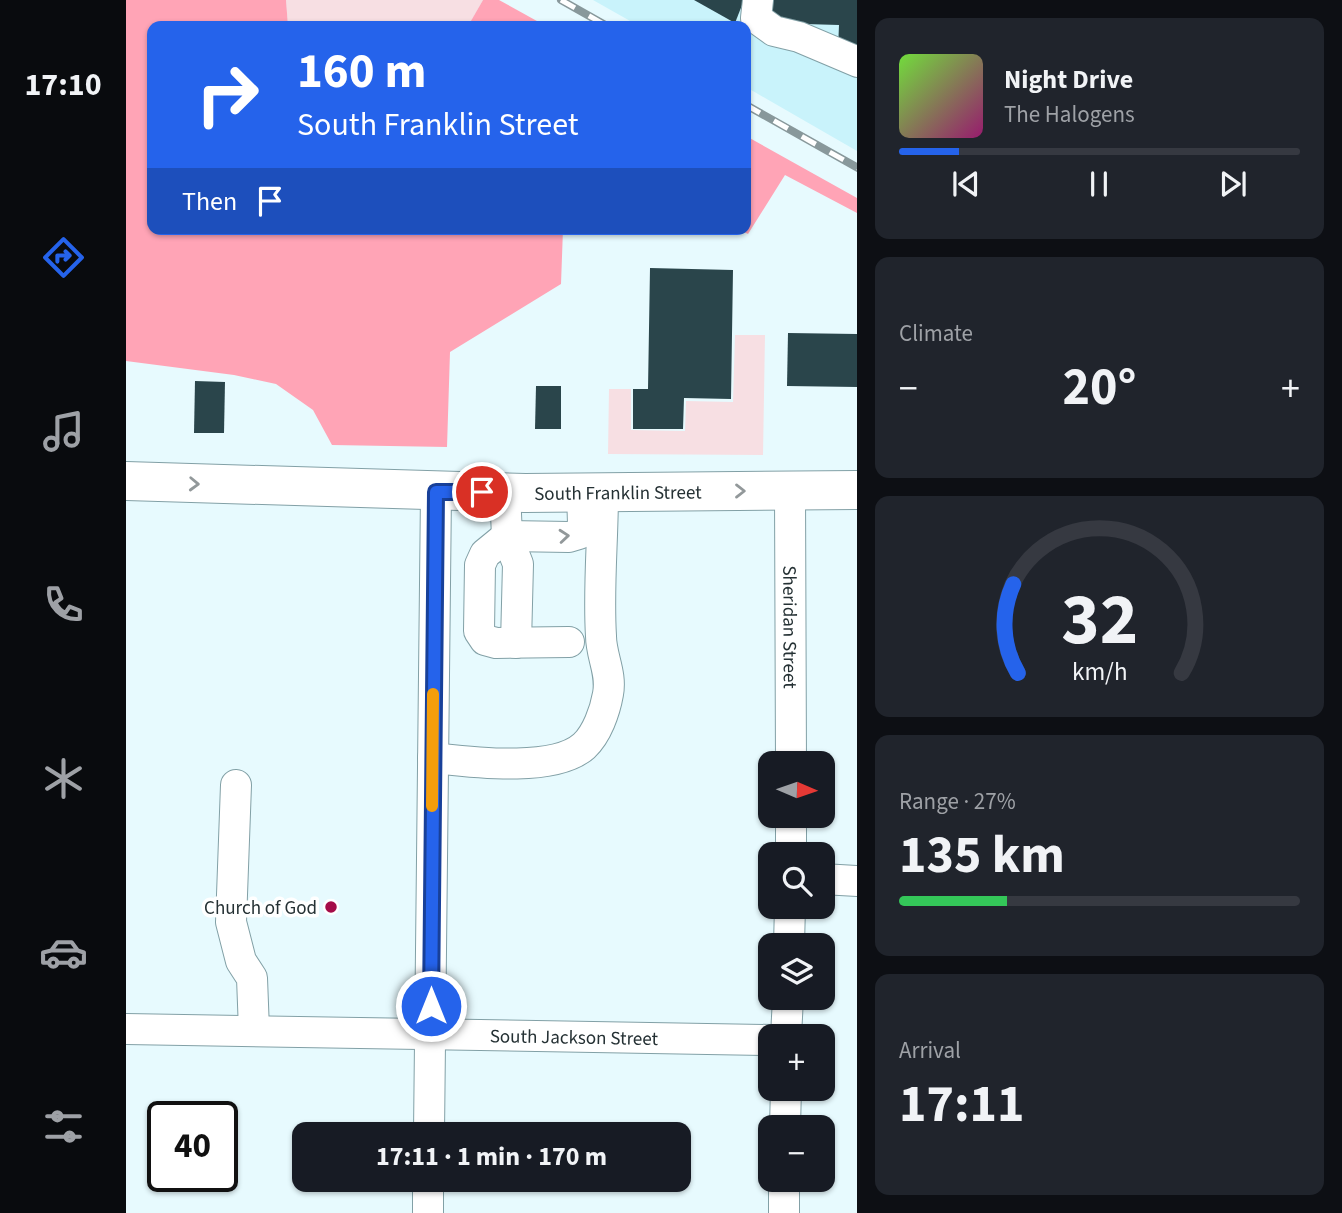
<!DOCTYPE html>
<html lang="en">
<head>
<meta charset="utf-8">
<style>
  body { margin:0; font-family:"Source Sans 3",sans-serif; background:#20242c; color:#f1f3f6; height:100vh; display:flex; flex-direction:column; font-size:26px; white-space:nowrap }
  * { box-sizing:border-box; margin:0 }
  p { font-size:23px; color:#9ea1a6 }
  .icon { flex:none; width:38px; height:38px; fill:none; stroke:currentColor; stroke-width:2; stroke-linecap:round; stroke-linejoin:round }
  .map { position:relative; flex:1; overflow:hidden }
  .details { display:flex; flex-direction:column; gap:18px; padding:18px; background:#0d0f14; width:485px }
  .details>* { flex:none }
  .hud { position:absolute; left:21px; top:21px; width:604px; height:214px; border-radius:14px; box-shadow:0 2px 5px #0004; background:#2563eb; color:#fff; overflow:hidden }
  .needle { width:46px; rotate:92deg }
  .buttons { position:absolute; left:632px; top:751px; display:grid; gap:14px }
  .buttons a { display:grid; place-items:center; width:77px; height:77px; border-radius:14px; background:#171b24; box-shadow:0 2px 5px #0004; font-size:35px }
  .speed { position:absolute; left:21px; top:1101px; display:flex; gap:14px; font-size:35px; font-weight:700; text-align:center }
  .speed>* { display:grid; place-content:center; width:91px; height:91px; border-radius:50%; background:#171b24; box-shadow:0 2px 5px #0004; line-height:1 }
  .speed .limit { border:4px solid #111; border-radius:10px; background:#fff; color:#111 }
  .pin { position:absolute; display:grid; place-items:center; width:60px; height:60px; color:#fff; margin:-30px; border:4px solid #fff; border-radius:50%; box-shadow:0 2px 7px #0007 }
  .me { position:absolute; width:77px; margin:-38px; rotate:0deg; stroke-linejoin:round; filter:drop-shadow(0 0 5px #0008) }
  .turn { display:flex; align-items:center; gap:24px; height:147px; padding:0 35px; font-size:32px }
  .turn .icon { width:91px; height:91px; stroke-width:2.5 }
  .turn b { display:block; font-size:49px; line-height:60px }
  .then { display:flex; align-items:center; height:66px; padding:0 35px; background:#0003; gap:14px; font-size:26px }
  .big { font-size:52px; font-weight:700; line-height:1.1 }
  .details .widget { flex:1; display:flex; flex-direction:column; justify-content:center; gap:10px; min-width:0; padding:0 24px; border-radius:14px; background:#20242c }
  .details .dial { align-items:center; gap:0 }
  .dial svg { height:182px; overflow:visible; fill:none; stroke:#363941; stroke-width:7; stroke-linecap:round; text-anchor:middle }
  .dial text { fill:#f1f3f6; stroke:none }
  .song { display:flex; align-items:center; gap:21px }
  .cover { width:84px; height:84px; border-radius:10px; background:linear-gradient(135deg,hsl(100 70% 55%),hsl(320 70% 35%)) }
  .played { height:7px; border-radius:4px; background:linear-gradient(90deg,#2563eb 15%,#363941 15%) }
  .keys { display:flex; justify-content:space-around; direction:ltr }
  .heat { display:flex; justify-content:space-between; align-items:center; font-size:38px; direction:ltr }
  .charge { height:10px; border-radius:5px; background:linear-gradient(90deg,#34c759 27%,#363941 0) }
  .trip { position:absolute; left:166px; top:1122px; width:399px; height:70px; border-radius:14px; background:#171b24; box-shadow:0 2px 5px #0004; font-weight:700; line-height:70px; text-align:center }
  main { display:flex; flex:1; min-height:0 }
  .tab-bar { display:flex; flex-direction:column; width:126px; justify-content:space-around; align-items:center; background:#090b0e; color:#9ea1a6 }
  .tab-bar .icon { width:49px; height:49px }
  .tab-bar .on { color:#2563eb }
  .tab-bar b { font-size:32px; color:#f1f3f6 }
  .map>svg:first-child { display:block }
  .built { fill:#c9f3fb }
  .green { fill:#f7dfe3 }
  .forest { fill:#ffa4b6 }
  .building { fill:#2a454b }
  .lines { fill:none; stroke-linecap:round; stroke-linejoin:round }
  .minor-casing { stroke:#82a0a6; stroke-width:32 }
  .major-casing { stroke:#82a0a6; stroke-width:40 }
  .minor { stroke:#fff; stroke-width:30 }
  .major { stroke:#fff; stroke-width:38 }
  .rail-casing { stroke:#88989b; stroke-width:8 }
  .rail { stroke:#fff; stroke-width:5; stroke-dasharray:16; stroke-linecap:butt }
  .oneway { stroke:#92989a }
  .route-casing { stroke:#184099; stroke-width:18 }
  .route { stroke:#2563eb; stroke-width:12 }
  .slow { stroke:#f59e0b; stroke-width:12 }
  .poi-dot { fill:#a40c48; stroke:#fff; stroke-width:2.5 }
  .labels { text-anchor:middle; stroke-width:7; stroke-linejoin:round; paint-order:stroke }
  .street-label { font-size:19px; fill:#253134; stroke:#fff }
  .poi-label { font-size:19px; fill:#253134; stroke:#fff; text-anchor:end }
</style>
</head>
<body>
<main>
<nav class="tab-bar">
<b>17:10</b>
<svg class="icon on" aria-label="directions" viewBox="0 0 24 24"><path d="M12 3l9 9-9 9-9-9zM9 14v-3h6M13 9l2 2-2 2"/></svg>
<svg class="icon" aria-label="music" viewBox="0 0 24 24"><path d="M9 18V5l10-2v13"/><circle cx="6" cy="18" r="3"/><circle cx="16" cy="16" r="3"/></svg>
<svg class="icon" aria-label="phone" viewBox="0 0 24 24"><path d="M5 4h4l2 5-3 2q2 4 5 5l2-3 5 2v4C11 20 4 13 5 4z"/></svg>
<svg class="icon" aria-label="climate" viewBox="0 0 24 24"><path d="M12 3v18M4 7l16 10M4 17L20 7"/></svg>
<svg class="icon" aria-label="car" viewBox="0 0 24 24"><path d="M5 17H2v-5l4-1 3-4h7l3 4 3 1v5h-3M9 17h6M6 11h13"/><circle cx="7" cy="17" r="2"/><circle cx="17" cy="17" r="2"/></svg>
<svg class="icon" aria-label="filters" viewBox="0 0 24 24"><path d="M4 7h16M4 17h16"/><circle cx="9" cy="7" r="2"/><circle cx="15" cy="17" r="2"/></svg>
</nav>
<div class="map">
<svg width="732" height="1213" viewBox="0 0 732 1213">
  <rect width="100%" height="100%" fill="#e7fafe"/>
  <!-- built -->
  <path class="built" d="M467,0H731V151L620,87V26H513Z"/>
  <!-- green -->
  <g class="green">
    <path d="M160,0H357L342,26H162Z"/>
    <path d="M609,335H639L637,455L482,454L483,389H505V430L559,431L560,401L607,402Z"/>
  </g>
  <!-- forest -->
  <g class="forest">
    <path d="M0,0H160L162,26H26V229H437L435,284L324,352L321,447L206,445L187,410L150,384L108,375L0,361Z"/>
    <path d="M357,0H373L420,26H342Z"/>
    <path d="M620,136L731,198V213L659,175L622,234L612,229H620Z"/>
  </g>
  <!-- building -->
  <g class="building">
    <path d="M568,0H618L609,23Z"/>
    <path d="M644,0H732V50L712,49L713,25L644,23Z"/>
    <path d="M524,268L607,270L605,399L558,398L557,429H507V389H522Z"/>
    <path d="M662,333L732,334V387L661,386Z"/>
    <path d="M69,381L99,382L98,433H68Z"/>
    <path d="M410,386H435V429H409Z"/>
  </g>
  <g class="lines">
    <defs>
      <g id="minor">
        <path d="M632,0L630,18L648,31L673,37L732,62"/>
        <path id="s1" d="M664,491L665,763"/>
        <path d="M379,492L381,536L392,564L390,643"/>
        <path d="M443,642L370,643L359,640L353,631L354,565L359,554L381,536L443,537L453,534L457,524L456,492"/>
        <path d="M307,758C345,762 428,773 458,746C471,734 479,711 482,694C486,673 475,656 475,636C472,589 477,540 477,492"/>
        <path d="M110,785L105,922L115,961L126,978L128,1030"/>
        <path d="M665,854V816"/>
        <path d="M696,879L732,881"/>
        <path d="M663,945L664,906"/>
        <path id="s2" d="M0,1029L644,1040"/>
        <path d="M660,1036L662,998"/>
        <path d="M659,1127L660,1088"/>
        <path d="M303,1134L310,492"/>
        <path d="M302,1213V1180"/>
        <path d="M658,1213V1180"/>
      </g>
      <g id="major">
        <path id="s3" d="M0,481L399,493L732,490"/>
      </g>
    </defs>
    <!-- minor casing -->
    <use href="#minor" class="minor-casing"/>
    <!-- major casing -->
    <use href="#major" class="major-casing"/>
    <!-- minor -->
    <use href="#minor" class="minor"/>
    <!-- major -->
    <use href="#major" class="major"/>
    <defs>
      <g id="rail">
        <path d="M435,0L481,26"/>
        <path d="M620,105L732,168"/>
      </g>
    </defs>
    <!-- rail casing -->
    <use href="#rail" class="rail-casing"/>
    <!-- rail -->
    <use href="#rail" class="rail"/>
  </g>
  <!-- one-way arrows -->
  <defs><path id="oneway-chevron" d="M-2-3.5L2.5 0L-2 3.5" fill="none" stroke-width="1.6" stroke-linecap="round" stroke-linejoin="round" transform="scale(1.75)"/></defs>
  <g class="oneway">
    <use href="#oneway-chevron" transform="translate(68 484) rotate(2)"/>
    <use href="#oneway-chevron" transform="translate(614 491)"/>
    <use href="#oneway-chevron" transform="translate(438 536) rotate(-5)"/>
  </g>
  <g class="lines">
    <defs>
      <path id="route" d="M305,1006L310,492H356"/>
    </defs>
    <!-- route casing -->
    <use href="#route" class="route-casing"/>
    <!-- route -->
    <use href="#route" class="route"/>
    <!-- slow -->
    <path class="slow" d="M306,806L307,694"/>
  </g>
  <!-- markers -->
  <circle class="poi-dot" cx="205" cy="907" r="7"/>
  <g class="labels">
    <!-- street labels -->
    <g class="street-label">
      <text dy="7" stroke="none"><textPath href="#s3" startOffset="492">South Franklin Street</textPath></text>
      <text dy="7" stroke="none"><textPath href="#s1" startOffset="136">Sheridan Street</textPath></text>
      <text dy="7" stroke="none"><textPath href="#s2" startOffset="448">South Jackson Street</textPath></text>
    </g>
    <!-- poi labels -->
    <g class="poi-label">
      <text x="191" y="914">Church of God</text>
    </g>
  </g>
</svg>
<div class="buttons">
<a><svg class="needle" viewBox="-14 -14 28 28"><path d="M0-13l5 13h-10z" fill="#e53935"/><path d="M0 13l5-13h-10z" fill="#9ea1a6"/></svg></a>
<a><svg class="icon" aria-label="search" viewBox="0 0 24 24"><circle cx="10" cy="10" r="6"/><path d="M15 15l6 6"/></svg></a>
<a><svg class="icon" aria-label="layers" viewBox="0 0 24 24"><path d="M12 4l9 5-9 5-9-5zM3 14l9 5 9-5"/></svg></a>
<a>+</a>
<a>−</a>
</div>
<div class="speed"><div class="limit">40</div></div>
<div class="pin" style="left:356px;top:492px;background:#d93025"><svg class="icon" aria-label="arrive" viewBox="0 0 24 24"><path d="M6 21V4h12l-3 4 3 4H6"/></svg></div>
<svg class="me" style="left:305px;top:1006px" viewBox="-20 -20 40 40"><circle r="17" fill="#2563eb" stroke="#fff" stroke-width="3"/><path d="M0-11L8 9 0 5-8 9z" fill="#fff"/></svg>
<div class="trip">17:11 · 1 min · 170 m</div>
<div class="hud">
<div class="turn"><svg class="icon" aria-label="right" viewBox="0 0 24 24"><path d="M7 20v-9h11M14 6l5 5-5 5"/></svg><div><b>160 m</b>South Franklin Street</div></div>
<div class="then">Then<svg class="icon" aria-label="arrive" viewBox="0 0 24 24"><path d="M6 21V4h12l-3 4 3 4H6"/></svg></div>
</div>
</div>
<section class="details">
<div class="widget">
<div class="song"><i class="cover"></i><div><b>Night Drive</b><p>The Halogens</p></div></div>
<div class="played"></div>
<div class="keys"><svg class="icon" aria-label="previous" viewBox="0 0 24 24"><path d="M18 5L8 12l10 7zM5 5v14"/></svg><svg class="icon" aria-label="pause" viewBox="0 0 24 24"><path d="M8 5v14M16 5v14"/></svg><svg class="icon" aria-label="next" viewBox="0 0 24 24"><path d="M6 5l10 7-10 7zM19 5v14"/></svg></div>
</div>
<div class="widget"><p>Climate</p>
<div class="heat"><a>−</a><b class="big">20°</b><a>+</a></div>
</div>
<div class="widget dial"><svg viewBox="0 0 100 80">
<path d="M14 69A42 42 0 1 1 86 69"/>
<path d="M14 69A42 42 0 0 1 12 30" stroke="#2563eb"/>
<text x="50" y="56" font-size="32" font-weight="700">32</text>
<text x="50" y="72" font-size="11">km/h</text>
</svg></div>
<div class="widget"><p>Range · 27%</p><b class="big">135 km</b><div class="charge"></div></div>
<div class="widget"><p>Arrival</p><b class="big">17:11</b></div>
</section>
</main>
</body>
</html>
